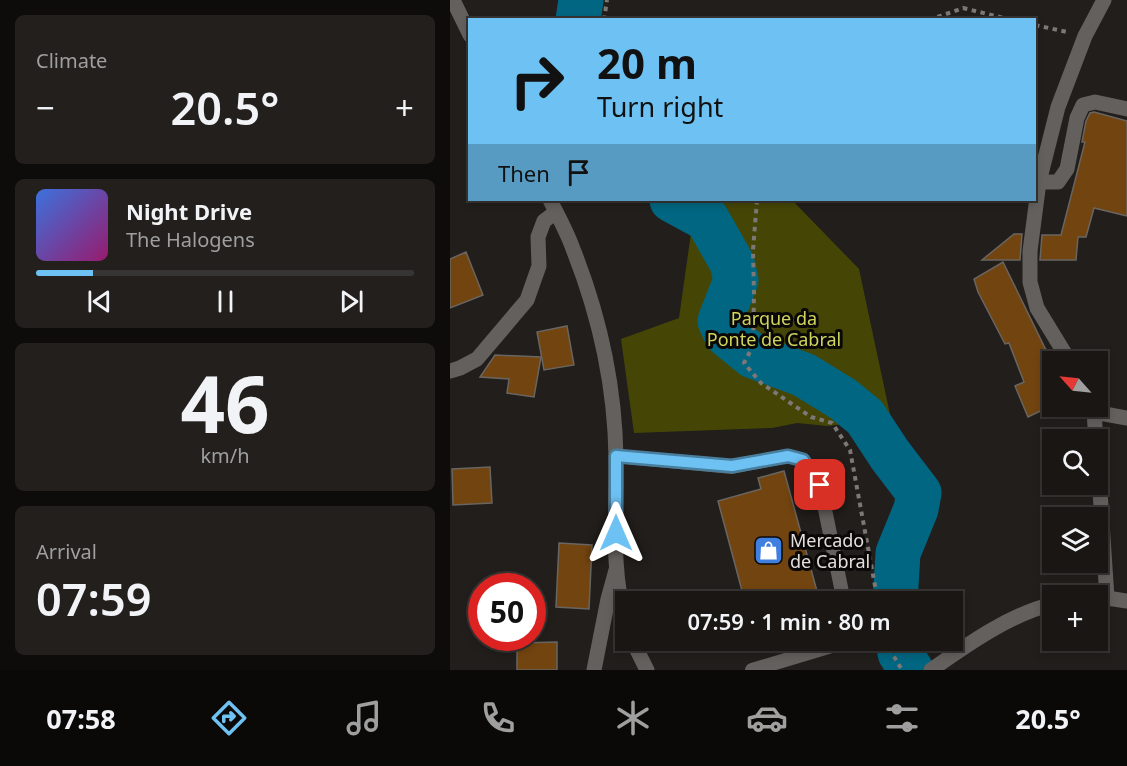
<!DOCTYPE html>
<html lang="en">
<head>
<meta charset="utf-8">
<style>
  body { margin:0; font-family:"Noto Sans",sans-serif; background:#221f1d; color:#f1f3f6; height:100vh; display:flex; flex-direction:column; font-size:22px; white-space:nowrap }
  * { box-sizing:border-box; margin:0 }
  p { font-size:20px; color:#9f9fa0 }
  .icon { flex:none; width:33px; height:33px; fill:none; stroke:currentColor; stroke-width:2; stroke-linecap:round; stroke-linejoin:round }
  .map { position:relative; flex:1; overflow:hidden }
  .sheet { display:flex; flex-direction:column; gap:15px; padding:15px; background:#0e0c0b; width:450px }
  .sheet>* { flex:none }
  .guide { position:absolute; left:18px; top:18px; width:568px; height:183px; border-radius:0px; box-shadow:0 3px 9px #0003,0 0 0 2px #373534; background:#6ec2f3; color:#111; overflow:hidden }
  .needle { width:39px; rotate:297deg }
  .controls { position:absolute; left:592px; top:351px; display:grid; gap:12px }
  .controls a { display:grid; place-items:center; width:66px; height:66px; border-radius:0px; background:#191614; box-shadow:0 3px 9px #0003,0 0 0 2px #373534; font-size:30px }
  .speed { position:absolute; left:18px; top:573px; display:flex; gap:12px; font-size:30px; font-weight:700; text-align:center }
  .speed>* { display:grid; place-content:center; width:78px; height:78px; border-radius:50%; background:#191614; box-shadow:0 3px 9px #0003,0 0 0 2px #373534; line-height:1 }
  .speed .limit { border:9px solid #d22; background:#fff; color:#111 }
  .pin { position:absolute; display:grid; place-items:center; width:51px; height:51px; color:#fff; margin:-26px; border-radius:12px; box-shadow:0 3px 9px #0006 }
  .me { position:absolute; width:66px; margin:-33px; rotate:0deg; stroke-linejoin:round; filter:drop-shadow(0 0 4px #0008) }
  .turn { display:flex; align-items:center; gap:21px; height:126px; padding:0 30px; font-size:27px }
  .turn .icon { width:78px; height:78px; stroke-width:2.5 }
  .turn b { display:block; font-size:42px; line-height:51px }
  .then { display:flex; align-items:center; height:57px; padding:0 30px; background:#0003; gap:12px; font-size:22px }
  .big { font-size:45px; font-weight:600; line-height:1.1 }
  .sheet .widget { flex:1; display:flex; flex-direction:column; justify-content:center; gap:9px; min-width:0; padding:0 21px; border-radius:9px; background:#221f1d }
  .sheet .dial { align-items:center; gap:0 }
  .dial b { font-size:78px; line-height:1 }
  .song { display:flex; align-items:center; gap:18px }
  .cover { width:72px; height:72px; border-radius:9px; background:linear-gradient(135deg,hsl(220 70% 55%),hsl(320 70% 35%)) }
  .played { height:6px; border-radius:3px; background:linear-gradient(90deg,#6ec2f3 15%,#373534 15%) }
  .keys { display:flex; justify-content:space-around; direction:ltr }
  .heat { display:flex; justify-content:space-between; align-items:center; font-size:33px; direction:ltr }
  .trip { position:absolute; left:165px; top:591px; width:348px; height:60px; border-radius:0px; background:#191614; box-shadow:0 3px 9px #0003,0 0 0 2px #373534; font-weight:600; line-height:60px; text-align:center }
  .dock { display:flex; height:96px; justify-content:space-around; align-items:center; background:#0a0908; color:#9f9fa0 }
  .dock .icon { width:42px; height:42px }
  .dock .on { color:#6ec2f3 }
  .dock b { font-size:27px; color:#f1f3f6 }
  main { display:flex; flex:1; min-height:0 }
  .map>svg:first-child { display:block }
  .green { fill:#454606 }
  .lines { fill:none; stroke-linecap:round; stroke-linejoin:round }
  .river { stroke:#006681; stroke-width:45 }
  .building { fill:#724410; stroke:#696561; stroke-width:1.5 }
  .path { stroke:#7b7875; stroke-width:4; stroke-dasharray:4.5 4.5; stroke-linecap:butt }
  .service { stroke:#64605d; stroke-width:14 }
  .minor { stroke:#64605d; stroke-width:15 }
  .secondary { stroke:#64605d; stroke-width:15 }
  .route-casing { stroke:#487e9e; stroke-width:15 }
  .route { stroke:#6ec2f3; stroke-width:10 }
  .labels { text-anchor:middle; stroke-width:6; stroke-linejoin:round; paint-order:stroke }
  .park-label { font-size:18px; fill:#d0d45d; stroke:#0a0807 }
  .poi-label { font-size:18px; fill:#e2dfdd; stroke:#0a0807; text-anchor:start }
</style>
</head>
<body>
<main>
<section class="sheet">
<div class="widget"><p>Climate</p>
<div class="heat"><a>−</a><b class="big">20.5°</b><a>+</a></div>
</div>
<div class="widget">
<div class="song"><i class="cover"></i><div><b>Night Drive</b><p>The Halogens</p></div></div>
<div class="played"></div>
<div class="keys"><svg class="icon" aria-label="previous" viewBox="0 0 24 24"><path d="M18 5L8 12l10 7zM5 5v14"/></svg><svg class="icon" aria-label="pause" viewBox="0 0 24 24"><path d="M8 5v14M16 5v14"/></svg><svg class="icon" aria-label="next" viewBox="0 0 24 24"><path d="M6 5l10 7-10 7zM19 5v14"/></svg></div>
</div>
<div class="widget dial"><b>46</b><p>km/h</p></div>
<div class="widget"><p>Arrival</p><b class="big">07:59</b></div>
</section>
<div class="map">
<svg width="677" height="670" viewBox="0 0 677 670">
  <rect width="100%" height="100%" fill="#211e1b"/>
  <!-- green -->
  <path class="green" d="M273,200H342L409,269L441,419L377,426L347,423L322,428L184,433L171,339L229,318L242,226Z"/>
  <g class="lines">
    <!-- river -->
    <g class="river">
      <path d="M128,20L131,0"/>
      <path d="M222,200L257,219L282,263L286,280L270,321L276,334L303,356L354,375L393,399L415,417L440,455L469,493L466,509L448,553L445,602"/>
      <path d="M448,640L450,653L461,670"/>
    </g>
  </g>
  <!-- building -->
  <g class="building">
    <path d="M644,112L677,121V216L644,208L636,237H628L626,260H590L592,235H611L635,142H632L636,121L640,113Z"/>
    <path d="M564,234H572L570,260H532Z"/>
    <path d="M16,252L33,295L0,308V259Z"/>
    <path d="M553,262L595,348L603,359V405L578,417L565,386L574,382L559,343L555,344L528,292L524,279Z"/>
    <path d="M117,326L124,365L94,370L87,332Z"/>
    <path d="M45,355L91,357L84,397L57,393L59,379L30,377Z"/>
    <path d="M40,467L42,503L3,505L2,469Z"/>
    <path d="M334,471L370,602H295L268,501L311,489L308,478Z"/>
    <path d="M109,543L142,545L139,609L106,607Z"/>
    <path d="M107,642V670H67V643Z"/>
  </g>
  <g class="lines">
    <!-- path -->
    <g class="path">
      <path d="M154,20L157,0"/>
      <path d="M479,20L513,8L562,20"/>
      <path d="M585,25L617,32"/>
      <path d="M307,200L303,250L304,293L303,346L294,363L311,383L361,417L382,423L400,450L428,602"/>
      <path d="M437,640L439,648L452,670"/>
    </g>
    <!-- service -->
    <g class="service">
      <path d="M166,456L282,467L338,456L353,460L370,485L394,602"/>
      <path d="M302,670L385,645L387,640"/>
    </g>
    <!-- minor -->
    <g class="minor">
      <path d="M589,182H608L617,169L627,118L633,105L645,102L677,109"/>
      <path d="M620,362L587,308L580,282V251L589,182L608,107L635,36L654,0"/>
      <path d="M0,371L10,368L27,359L77,300L89,266L88,237L94,221L106,212"/>
      <path d="M642,406L644,412L646,440"/>
      <path d="M644,412L677,418"/>
      <path d="M648,461L657,598"/>
      <path d="M144,670L158,599L166,570"/>
    </g>
    <!-- secondary -->
    <g class="secondary">
      <path d="M3,0L20,35"/>
      <path d="M100,200C108,216 117,232 123,249C150,317 165,385 166,458C167,512 160,569 176,622"/>
      <path d="M648,599L657,598L677,601"/>
      <path d="M182,640L197,670"/>
      <path d="M481,670C517,645 560,614 603,604"/>
    </g>
  </g>
  <g class="lines">
    <defs>
      <path id="route" d="M166,533V456L282,466L338,456L353,460L370,485"/>
    </defs>
    <!-- route casing -->
    <use href="#route" class="route-casing"/>
    <!-- route -->
    <use href="#route" class="route"/>
  </g>
  <!-- icons -->
  <defs>
    <symbol id="shop-square" viewBox="-11 -11 22 22"><rect x="-9" y="-9" width="18" height="18" rx="4" fill="#3f7fe0" stroke="#0a0807"/><path d="M-5-2.5h2.3a2.7 3.5 0 0 1 5.4 0H5L5.5 6h-11ZM-1.5-2.5h3a1.5 2.3 0 0 0-3 0Z" fill="#fff"/></symbol>
  </defs>
  <g fill-rule="evenodd">
    <use href="#shop-square" x="302" y="534" width="33" height="33"/>
  </g>
  <g class="labels">
    <!-- park labels -->
    <g class="park-label">
      <text x="324" y="325">Parque da<tspan x="324" dy="21">Ponte de Cabral</tspan></text>
    </g>
    <!-- poi labels -->
    <g class="poi-label">
      <text x="340" y="547">Mercado<tspan x="340" dy="21">de Cabral</tspan></text>
    </g>
  </g>
</svg>
<div class="controls">
<a><svg class="needle" viewBox="-14 -14 28 28"><path d="M0-13l5 13h-10z" fill="#e53935"/><path d="M0 13l5-13h-10z" fill="#9f9fa0"/></svg></a>
<a><svg class="icon" aria-label="search" viewBox="0 0 24 24"><circle cx="10" cy="10" r="6"/><path d="M15 15l6 6"/></svg></a>
<a><svg class="icon" aria-label="layers" viewBox="0 0 24 24"><path d="M12 4l9 5-9 5-9-5zM3 14l9 5 9-5"/></svg></a>
<a>+</a>
</div>
<div class="speed"><div class="limit">50</div></div>
<div class="pin" style="left:370px;top:485px;background:#d93025"><svg class="icon" aria-label="arrive" viewBox="0 0 24 24"><path d="M6 21V4h12l-3 4 3 4H6"/></svg></div>
<svg class="me" style="left:166px;top:533px" viewBox="-20 -20 40 40"><path d="M0-17L14 15 0 8-14 15z" fill="#6ec2f3" stroke="#fff" stroke-width="4"/></svg>
<div class="trip">07:59 · 1 min · 80 m</div>
<div class="guide">
<div class="turn"><svg class="icon" aria-label="right" viewBox="0 0 24 24"><path d="M7 20v-9h11M14 6l5 5-5 5"/></svg><div><b>20 m</b>Turn right</div></div>
<div class="then">Then<svg class="icon" aria-label="arrive" viewBox="0 0 24 24"><path d="M6 21V4h12l-3 4 3 4H6"/></svg></div>
</div>
</div>
</main>
<nav class="dock">
<b>07:58</b>
<svg class="icon on" aria-label="directions" viewBox="0 0 24 24"><path d="M12 3l9 9-9 9-9-9zM9 14v-3h6M13 9l2 2-2 2"/></svg>
<svg class="icon" aria-label="music" viewBox="0 0 24 24"><path d="M9 18V5l10-2v13"/><circle cx="6" cy="18" r="3"/><circle cx="16" cy="16" r="3"/></svg>
<svg class="icon" aria-label="phone" viewBox="0 0 24 24"><path d="M5 4h4l2 5-3 2q2 4 5 5l2-3 5 2v4C11 20 4 13 5 4z"/></svg>
<svg class="icon" aria-label="climate" viewBox="0 0 24 24"><path d="M12 3v18M4 7l16 10M4 17L20 7"/></svg>
<svg class="icon" aria-label="car" viewBox="0 0 24 24"><path d="M5 17H2v-5l4-1 3-4h7l3 4 3 1v5h-3M9 17h6M6 11h13"/><circle cx="7" cy="17" r="2"/><circle cx="17" cy="17" r="2"/></svg>
<svg class="icon" aria-label="filters" viewBox="0 0 24 24"><path d="M4 7h16M4 17h16"/><circle cx="9" cy="7" r="2"/><circle cx="15" cy="17" r="2"/></svg>
<b>20.5°</b>
</nav>
</body>
</html>
